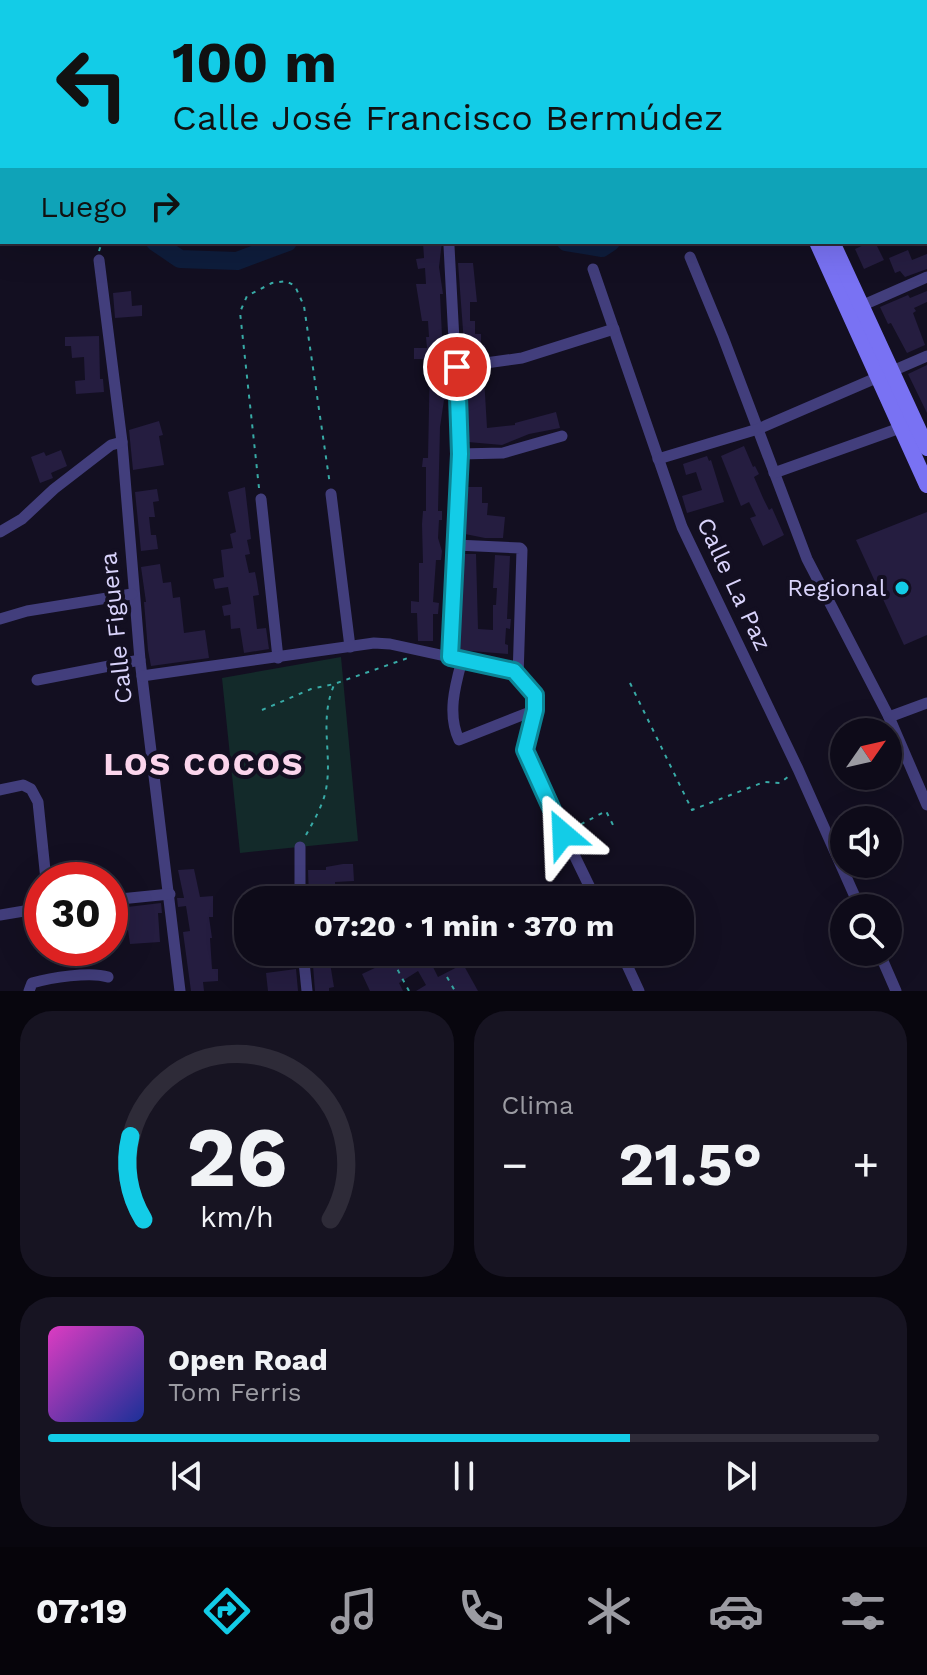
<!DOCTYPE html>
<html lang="es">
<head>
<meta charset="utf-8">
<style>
  body { margin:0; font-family:"Work Sans",sans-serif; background:#171422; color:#f1f3f6; height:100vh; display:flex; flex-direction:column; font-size:30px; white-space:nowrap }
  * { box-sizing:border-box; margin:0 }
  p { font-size:26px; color:#9b9ba2 }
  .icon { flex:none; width:44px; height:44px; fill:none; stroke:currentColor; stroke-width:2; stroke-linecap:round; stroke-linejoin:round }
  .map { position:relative; height:991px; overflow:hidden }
  .sheet { display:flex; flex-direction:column; gap:20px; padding:20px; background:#08060e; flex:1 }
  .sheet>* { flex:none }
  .hud { position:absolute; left:0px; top:0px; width:928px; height:244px; box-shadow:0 8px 32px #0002,0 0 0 2px #2e2b38; background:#13cce7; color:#111; overflow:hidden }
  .needle { width:52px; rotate:56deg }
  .fabs { position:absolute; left:830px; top:718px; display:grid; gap:16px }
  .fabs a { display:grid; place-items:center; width:72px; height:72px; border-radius:50%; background:#0e0b19; box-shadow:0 8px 32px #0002,0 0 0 2px #2e2b38; font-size:40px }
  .speed { position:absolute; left:24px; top:862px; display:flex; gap:16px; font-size:40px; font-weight:700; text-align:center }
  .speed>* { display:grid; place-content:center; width:104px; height:104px; border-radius:50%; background:#0e0b19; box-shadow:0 8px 32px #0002,0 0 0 2px #2e2b38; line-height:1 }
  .speed .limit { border:12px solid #d22; background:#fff; color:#111 }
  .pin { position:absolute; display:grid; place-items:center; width:68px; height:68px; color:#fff; margin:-34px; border:4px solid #fff; border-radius:50%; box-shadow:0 2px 8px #0007 }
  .me { position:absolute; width:88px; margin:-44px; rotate:334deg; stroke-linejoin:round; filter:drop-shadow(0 0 6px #0008) }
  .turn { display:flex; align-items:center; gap:28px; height:168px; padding:0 40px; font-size:36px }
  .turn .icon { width:104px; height:104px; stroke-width:2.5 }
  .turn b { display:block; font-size:56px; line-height:68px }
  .then { display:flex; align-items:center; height:76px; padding:0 40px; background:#0003; gap:16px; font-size:30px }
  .big { font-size:60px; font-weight:700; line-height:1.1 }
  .sheet .card { flex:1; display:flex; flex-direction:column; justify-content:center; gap:12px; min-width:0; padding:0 28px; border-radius:32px; background:#171422 }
  .sheet .dial { align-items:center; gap:0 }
  .dial svg { height:208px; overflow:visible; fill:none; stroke:#2e2b38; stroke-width:7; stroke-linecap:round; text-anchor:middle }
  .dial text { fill:#f1f3f6; stroke:none }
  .song { display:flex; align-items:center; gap:24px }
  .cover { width:96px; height:96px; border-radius:12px; background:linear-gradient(135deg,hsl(310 70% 55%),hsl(230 70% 35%)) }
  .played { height:8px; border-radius:4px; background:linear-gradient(90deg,#13cce7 70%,#2e2b38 70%) }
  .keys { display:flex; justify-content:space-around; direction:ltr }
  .heat { display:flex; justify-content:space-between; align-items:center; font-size:44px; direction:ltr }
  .sheet .tiles { flex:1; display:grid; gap:20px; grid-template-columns:1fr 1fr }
  .card:last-child { grid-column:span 2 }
  .trip { position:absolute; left:234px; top:886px; width:460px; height:80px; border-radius:32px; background:#0e0b19; box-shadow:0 8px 32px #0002,0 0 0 2px #2e2b38; font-weight:700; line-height:80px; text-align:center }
  .tabs { display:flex; height:128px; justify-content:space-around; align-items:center; background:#06040a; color:#9b9ba2 }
  .tabs .icon { width:56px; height:56px }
  .tabs .on { color:#13cce7 }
  .tabs b { font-size:36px; color:#f1f3f6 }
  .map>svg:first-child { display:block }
  .green { fill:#132a2a }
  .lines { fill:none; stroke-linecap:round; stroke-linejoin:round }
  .river { stroke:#0e1d3c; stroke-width:18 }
  .building { fill:#251d40 }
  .path { stroke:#38aaa6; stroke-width:2; stroke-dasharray:4 6; stroke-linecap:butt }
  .street { stroke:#423e7c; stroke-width:11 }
  .secondary { stroke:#7972f3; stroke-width:16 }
  .route-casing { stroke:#0c8596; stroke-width:20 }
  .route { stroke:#13cce7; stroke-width:14 }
  .poi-dot { fill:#13cce7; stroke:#130f21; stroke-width:3 }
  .labels { text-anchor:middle; stroke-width:8; stroke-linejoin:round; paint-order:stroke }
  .street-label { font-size:24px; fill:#d9d3fb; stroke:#130f21 }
  .poi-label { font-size:24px; fill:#d9d3fb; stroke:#130f21; text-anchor:end }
  .district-label { font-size:32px; font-weight:bold; letter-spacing:2px; fill:#fbd5ec; stroke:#130f21 }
</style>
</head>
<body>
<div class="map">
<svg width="927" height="991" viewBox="0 0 927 991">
  <rect width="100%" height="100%" fill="#130f21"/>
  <!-- green -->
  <path class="green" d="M341,657L358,841L240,853L222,678Z"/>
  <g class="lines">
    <!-- river -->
    <g class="river">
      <path d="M926,50H927"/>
      <path d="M0,157L2,156"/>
      <path d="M155,242L180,259L237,261L288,242"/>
      <path d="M566,242L602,248L611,242"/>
    </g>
  </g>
  <!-- building -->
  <g class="building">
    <path d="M423,242H442L439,267L443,294H440L442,336L445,335V344H443V362L449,400H444L440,427L438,511H442V520H439L438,538L442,551L441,560H436L433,602L439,603L438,614H433V641H418L417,613H411V601L419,602V563H423L422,524L423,511H426V467H422L423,458H428L430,359H414V348H427L426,337H429L428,321H422L416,284H426L425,268L418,269L416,259L424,258Z"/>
    <path d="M870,242H875L884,260L864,269L855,249Z"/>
    <path d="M908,250L912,260L927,254V269L905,277L900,271L895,273L889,258Z"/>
    <path d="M458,263H473L477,302H470V321H475V334H481V345H485L486,354L465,357Z"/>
    <path d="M131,291L132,306L142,305V316L115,318L113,293Z"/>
    <path d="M927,291V302L914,308L916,311L913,313L925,345L907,353L891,323L888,324L880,307L908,295L910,298Z"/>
    <path d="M99,336L100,379H103L104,392L76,394L75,381L85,380L84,357L72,358L71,346H65V337Z"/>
    <path d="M927,365V413L908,374Z"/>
    <path d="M464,377H484L487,428L515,425V423L556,412L560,428L529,434L502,445L468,442Z"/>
    <path d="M159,421L163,435L159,436L164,465L133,470L129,430Z"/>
    <path d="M744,446L753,467L755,466L759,474L754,477L763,498L769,510L772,508L784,535L763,546L750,518L756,516L749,502L741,506L721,456Z"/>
    <path d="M61,450L67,466L51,473L53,478L40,483L31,457L44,452L46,456Z"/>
    <path d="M707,456L709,461L711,460L724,502L687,513L682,496L702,490L696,472L686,475L683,464Z"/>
    <path d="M245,487L251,539L247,540L250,554L245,555L249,573L255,572L257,582L259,595L253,596L257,629L266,628L269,649L244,653L240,628L231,629L230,615L224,616L222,606L231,604L228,587L215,589L213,579L224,577L221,550L233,548L230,534L236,532L228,492Z"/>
    <path d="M467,487H482V503H488L487,515L505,517L503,538H485L465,534Z"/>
    <path d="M157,489L159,501L153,502L155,517H149L151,535H156L158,549L141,551L135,492Z"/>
    <path d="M927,512V635L904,645L856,540Z"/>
    <path d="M464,554H476L478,629L493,630V605H496L497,588H493L495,555L510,556L507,619H511L510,629L506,628L505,644L508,645V654L459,650Z"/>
    <path d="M160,564L163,583L171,582L173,598L180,597L184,633L205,630L209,658L151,666L148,650L144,602H146L141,567Z"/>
    <path d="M343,864H353L354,881L335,882L336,900H309L308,870H326V867Z"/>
    <path d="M194,869L200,897L213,896V917H209L212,938H210L212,969H218V981L203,982L204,991H191L183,932L190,931L186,906L178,907L177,898H184L178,870Z"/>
    <path d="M161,903L162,913H158L160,942L130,944L128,930H124L119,908Z"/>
    <path d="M312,952H332V963H330L334,987L329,988V991H315Z"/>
    <path d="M391,952H448L431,963L438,977L463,964L478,991H416L426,985L418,971L399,983L403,991H370L362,974L379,966L376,962Z"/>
    <path d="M296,969L298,991H268L266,973Z"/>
  </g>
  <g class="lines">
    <!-- path -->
    <g class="path">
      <path d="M99,251L102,242"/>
      <path d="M259,488L240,312L247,296L272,283L286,281L295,286L304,306L330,485"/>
      <path d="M630,683L692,810L764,782L780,783L789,776"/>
      <path d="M262,710L311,689L334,684L408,658"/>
      <path d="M572,829L606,811L615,829"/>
      <path d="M306,835C313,822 321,809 325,794C334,757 318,723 334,685"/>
      <path d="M447,977L455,991"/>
      <path d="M409,991L394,963L410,952"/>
    </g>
    <!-- street -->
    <g class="street">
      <path d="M254,0L255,2"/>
      <path d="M357,0L358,2"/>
      <path d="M402,0V2"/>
      <path d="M488,0V2"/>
      <path d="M780,0L781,2"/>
      <path d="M806,0L807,2"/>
      <path d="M926,198H927"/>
      <path d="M449,246L460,454L450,657"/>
      <path d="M690,257L723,337L807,559L889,717L927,805"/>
      <path d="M99,260L122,442L140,660L180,991"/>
      <path d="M593,269L682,527L798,769L860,908"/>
      <path d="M861,306L927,277"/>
      <path d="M457,367L522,358L614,329"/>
      <path d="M460,454L503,453L562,436"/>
      <path d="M658,459L758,429L927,356"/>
      <path d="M774,473L900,428"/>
      <path d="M331,494L350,647"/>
      <path d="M261,499L278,658"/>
      <path d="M0,532L22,519L54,489L111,445L122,442"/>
      <path d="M456,545L520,548L522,550L518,677"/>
      <path d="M0,619L27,611L132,594"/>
      <path d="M462,660C455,686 447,714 459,740L535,710"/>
      <path d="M142,676L374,643L390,644L514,671L535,695C534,717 522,740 528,760L596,900"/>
      <path d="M37,680L140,660"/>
      <path d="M889,717L927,703"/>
      <path d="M0,790L23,785L31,789L38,802L46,880"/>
      <path d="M110,900L170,894"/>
      <path d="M300,900V847"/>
      <path d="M0,915L42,908"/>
      <path d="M303,952L307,991"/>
      <path d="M621,952L639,991"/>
      <path d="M879,952L896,991"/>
      <path d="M29,991L32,983C50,978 90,971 108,977"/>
    </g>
    <!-- secondary -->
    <g class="secondary">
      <path d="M708,0L709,2"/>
      <path d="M721,0L722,2"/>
      <path d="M817,242L927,485"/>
      <path d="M832,242L927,448"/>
    </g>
  </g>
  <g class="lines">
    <defs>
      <path id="route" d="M457,367L460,454L450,657L514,671L535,695V710L525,750L563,834"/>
    </defs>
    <!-- route casing -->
    <use href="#route" class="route-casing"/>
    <!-- route -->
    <use href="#route" class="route"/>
  </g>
  <!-- markers -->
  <circle class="poi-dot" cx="902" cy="588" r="8"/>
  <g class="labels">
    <!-- street labels -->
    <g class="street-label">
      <text transform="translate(734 584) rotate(65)" y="8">Calle La Paz</text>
      <text transform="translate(116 628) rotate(-96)" y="8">Calle Figuera</text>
    </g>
    <!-- poi labels -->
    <g class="poi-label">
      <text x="886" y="596">Regional</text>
    </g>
    <!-- district labels -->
    <g class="district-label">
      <text x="204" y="775">LOS COCOS</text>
    </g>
  </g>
</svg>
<div class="fabs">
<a><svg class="needle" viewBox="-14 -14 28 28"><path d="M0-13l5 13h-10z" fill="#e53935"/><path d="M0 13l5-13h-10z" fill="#9b9ba2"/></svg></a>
<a><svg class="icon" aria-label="sound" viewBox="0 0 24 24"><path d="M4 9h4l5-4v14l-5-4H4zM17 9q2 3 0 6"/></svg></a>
<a><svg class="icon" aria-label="search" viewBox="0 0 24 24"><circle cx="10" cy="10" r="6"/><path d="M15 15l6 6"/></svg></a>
</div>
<div class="speed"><div class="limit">30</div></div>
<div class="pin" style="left:457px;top:367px;background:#d93025"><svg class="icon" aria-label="arrive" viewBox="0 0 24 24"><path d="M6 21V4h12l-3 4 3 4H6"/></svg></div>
<svg class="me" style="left:563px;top:834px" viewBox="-20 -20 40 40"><path d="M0-17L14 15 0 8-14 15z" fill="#13cce7" stroke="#fff" stroke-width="4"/></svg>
<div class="trip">07:20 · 1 min · 370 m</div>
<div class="hud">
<div class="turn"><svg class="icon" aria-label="left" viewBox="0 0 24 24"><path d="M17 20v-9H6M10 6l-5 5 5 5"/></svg><div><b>100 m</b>Calle José Francisco Bermúdez</div></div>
<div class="then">Luego<svg class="icon" aria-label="right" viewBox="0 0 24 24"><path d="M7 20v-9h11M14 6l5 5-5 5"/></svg></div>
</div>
</div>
<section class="sheet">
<div class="tiles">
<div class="card dial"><svg viewBox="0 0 100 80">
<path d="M14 69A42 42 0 1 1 86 69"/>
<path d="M14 69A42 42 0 0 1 9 37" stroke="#13cce7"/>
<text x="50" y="56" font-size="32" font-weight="700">26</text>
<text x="50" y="72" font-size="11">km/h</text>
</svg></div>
<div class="card"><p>Clima</p>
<div class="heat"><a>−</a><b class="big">21.5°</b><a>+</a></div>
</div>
<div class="card">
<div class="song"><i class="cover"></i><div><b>Open Road</b><p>Tom Ferris</p></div></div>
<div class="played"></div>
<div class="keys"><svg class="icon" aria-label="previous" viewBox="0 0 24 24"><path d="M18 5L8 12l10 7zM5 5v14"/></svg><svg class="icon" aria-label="pause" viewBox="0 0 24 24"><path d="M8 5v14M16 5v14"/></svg><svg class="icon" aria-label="next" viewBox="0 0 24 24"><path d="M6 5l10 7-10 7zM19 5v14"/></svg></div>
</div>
</div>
</section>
<nav class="tabs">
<b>07:19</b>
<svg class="icon on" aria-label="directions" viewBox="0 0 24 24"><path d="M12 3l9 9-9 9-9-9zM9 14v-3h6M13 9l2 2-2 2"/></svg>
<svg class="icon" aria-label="music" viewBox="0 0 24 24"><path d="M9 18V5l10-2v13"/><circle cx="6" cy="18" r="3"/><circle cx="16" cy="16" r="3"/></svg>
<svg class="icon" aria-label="phone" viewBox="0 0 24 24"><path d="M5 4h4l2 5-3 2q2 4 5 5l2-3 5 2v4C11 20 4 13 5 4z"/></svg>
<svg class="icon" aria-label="climate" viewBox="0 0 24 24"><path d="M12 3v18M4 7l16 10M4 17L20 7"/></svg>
<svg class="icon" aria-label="car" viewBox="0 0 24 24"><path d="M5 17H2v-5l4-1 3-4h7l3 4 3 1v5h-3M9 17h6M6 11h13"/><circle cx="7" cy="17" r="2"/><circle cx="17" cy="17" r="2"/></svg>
<svg class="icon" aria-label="filters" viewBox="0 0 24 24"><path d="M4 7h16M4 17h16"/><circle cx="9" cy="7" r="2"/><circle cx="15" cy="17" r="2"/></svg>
</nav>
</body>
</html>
